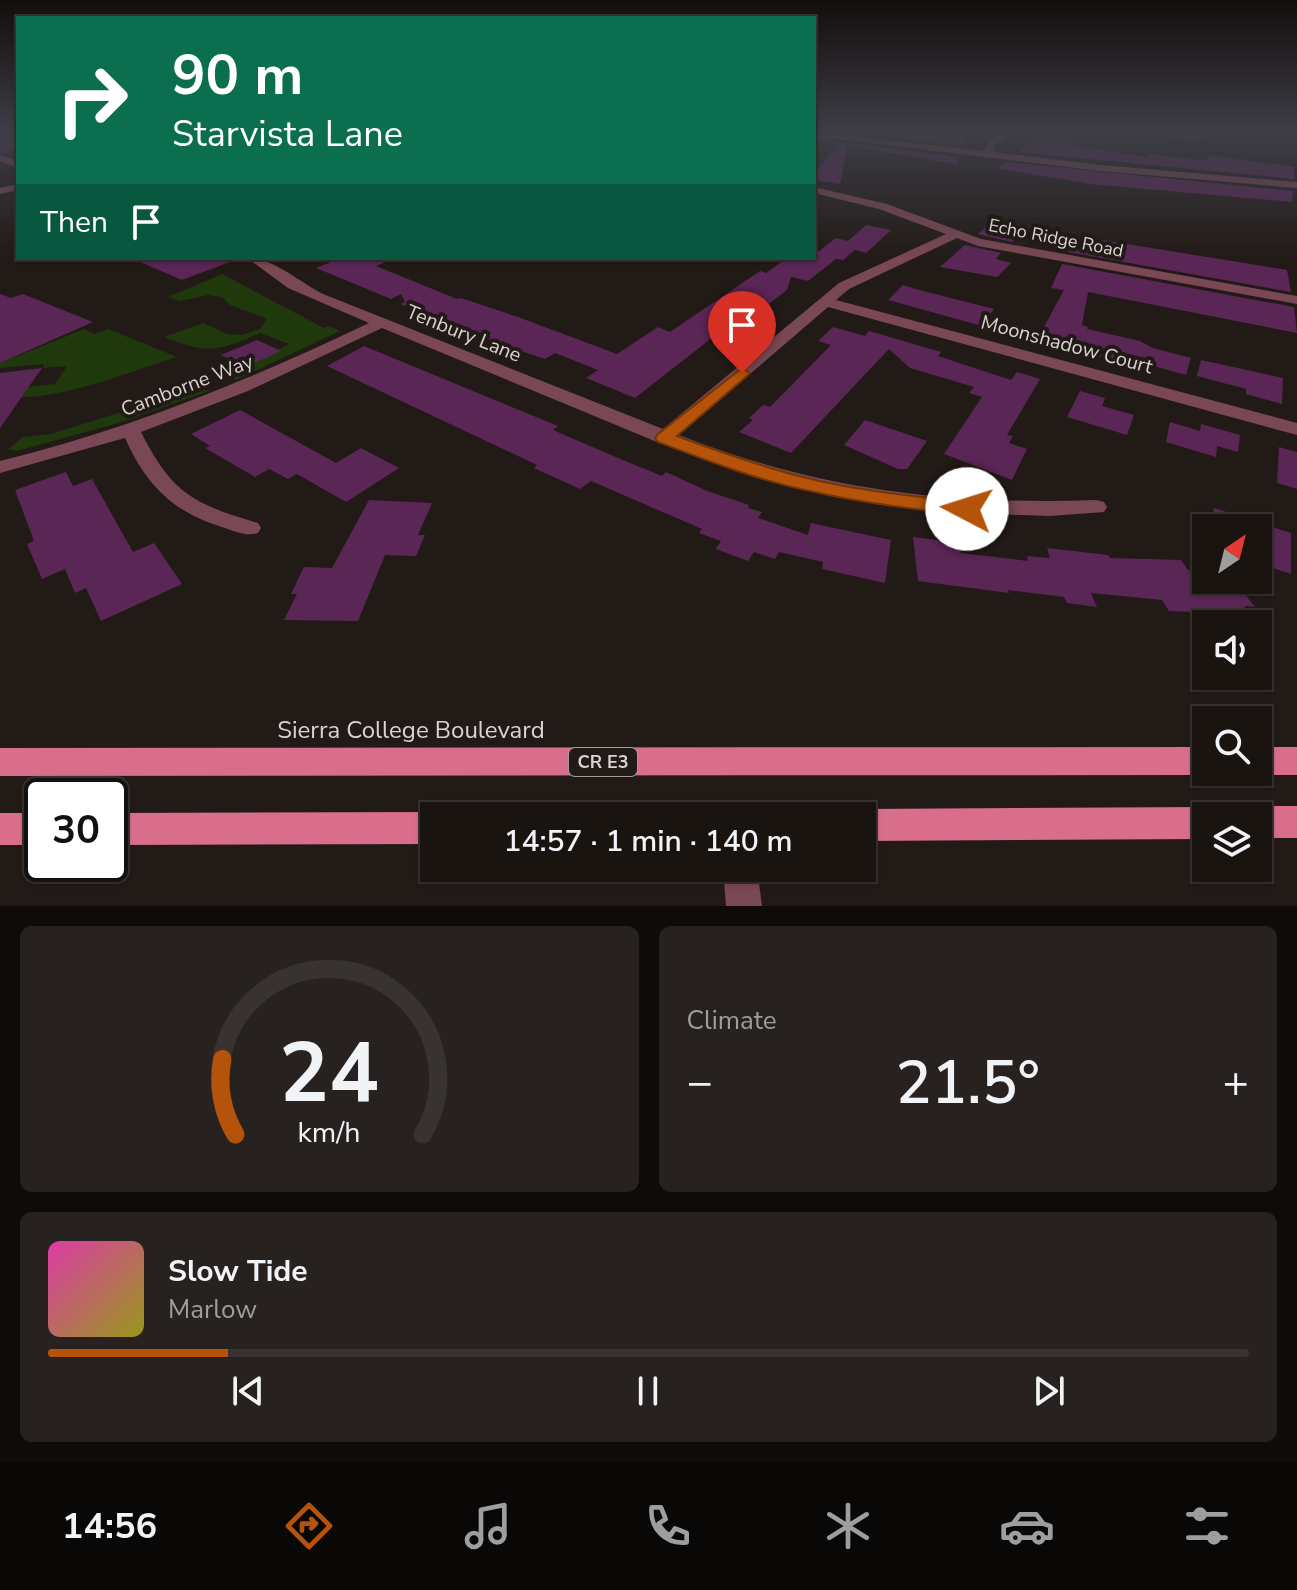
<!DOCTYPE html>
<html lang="en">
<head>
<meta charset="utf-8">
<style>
  body { margin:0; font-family:"Nunito Sans",sans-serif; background:#27211f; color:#f1f3f6; height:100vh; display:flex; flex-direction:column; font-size:30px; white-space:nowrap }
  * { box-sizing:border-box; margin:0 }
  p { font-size:26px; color:#9f9e9f }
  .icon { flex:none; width:44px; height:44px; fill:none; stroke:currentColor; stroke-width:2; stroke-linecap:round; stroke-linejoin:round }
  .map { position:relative; height:906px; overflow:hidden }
  .sheet { display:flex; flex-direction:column; gap:20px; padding:20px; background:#0e0b09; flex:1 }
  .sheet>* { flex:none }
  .hud { position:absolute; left:16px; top:16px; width:800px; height:244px; border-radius:0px; box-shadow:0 2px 6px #0004,0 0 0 2px #383331; background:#0b6e4f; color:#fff; overflow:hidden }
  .needle { width:52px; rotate:35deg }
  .tools { position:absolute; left:1192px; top:514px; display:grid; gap:16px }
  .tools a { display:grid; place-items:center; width:80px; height:80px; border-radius:0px; background:#1a1411; box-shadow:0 2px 6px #0004,0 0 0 2px #383331; font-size:40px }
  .speed { position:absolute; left:24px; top:778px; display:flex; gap:16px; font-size:40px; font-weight:700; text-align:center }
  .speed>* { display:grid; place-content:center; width:104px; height:104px; border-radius:50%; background:#1a1411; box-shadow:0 2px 6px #0004,0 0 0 2px #383331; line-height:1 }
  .speed .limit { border:4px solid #111; border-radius:12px; background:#fff; color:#111 }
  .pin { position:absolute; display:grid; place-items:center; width:68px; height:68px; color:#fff; margin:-82px -34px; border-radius:50% 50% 50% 0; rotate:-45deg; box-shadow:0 0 8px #0007 }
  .pin .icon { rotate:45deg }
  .me { position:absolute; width:88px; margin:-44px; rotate:275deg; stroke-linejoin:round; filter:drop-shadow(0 0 6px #0008) }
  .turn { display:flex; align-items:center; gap:28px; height:168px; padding:0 24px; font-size:36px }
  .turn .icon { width:104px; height:104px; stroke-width:2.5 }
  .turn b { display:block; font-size:56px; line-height:68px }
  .then { display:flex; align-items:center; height:76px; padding:0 24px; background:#0003; gap:16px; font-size:30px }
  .big { font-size:60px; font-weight:600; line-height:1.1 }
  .sheet .widget { flex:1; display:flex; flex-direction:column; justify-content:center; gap:12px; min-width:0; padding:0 28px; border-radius:12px; background:#27211f }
  .sheet .dial { align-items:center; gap:0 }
  .dial svg { height:208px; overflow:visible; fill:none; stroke:#383331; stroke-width:7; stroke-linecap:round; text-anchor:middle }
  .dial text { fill:#f1f3f6; stroke:none }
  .song { display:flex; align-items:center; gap:24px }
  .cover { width:96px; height:96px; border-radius:12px; background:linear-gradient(135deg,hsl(320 70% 55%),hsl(60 70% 35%)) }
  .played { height:8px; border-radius:4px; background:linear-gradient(90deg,#b45309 15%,#383331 15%) }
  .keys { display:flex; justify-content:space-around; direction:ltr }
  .heat { display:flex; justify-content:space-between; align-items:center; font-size:44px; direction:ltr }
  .sheet .tiles { flex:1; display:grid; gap:20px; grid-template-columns:1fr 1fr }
  .widget:last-child { grid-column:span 2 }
  .trip { position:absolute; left:420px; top:802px; width:456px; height:80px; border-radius:0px; background:#1a1411; box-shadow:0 2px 6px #0004,0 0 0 2px #383331; font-weight:600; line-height:80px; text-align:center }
  .dock { display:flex; height:128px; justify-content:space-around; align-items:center; background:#0a0807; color:#9f9e9f }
  .dock .icon { width:56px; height:56px }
  .dock .active { color:#b45309 }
  .dock b { font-size:36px; color:#f1f3f6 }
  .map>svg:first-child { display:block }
  .green { fill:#1f390d }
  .building { fill:#5a2656 }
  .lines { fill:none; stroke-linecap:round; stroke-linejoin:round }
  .minor { fill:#7a4754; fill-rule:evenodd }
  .major { fill:#d96e8c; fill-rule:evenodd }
  .route { fill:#b45309; stroke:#753606; stroke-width:2 }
  .labels { text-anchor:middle; stroke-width:8; stroke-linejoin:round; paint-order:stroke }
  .far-street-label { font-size:18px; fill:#d9d3d1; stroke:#221a17 }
  .shield { fill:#221a17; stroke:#a29c99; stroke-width:2 }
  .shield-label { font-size:18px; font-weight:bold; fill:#d9d3d1 }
  .street-label { font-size:20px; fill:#d9d3d1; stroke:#221a17 }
  .near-street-label { font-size:24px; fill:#d9d3d1; stroke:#221a17 }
</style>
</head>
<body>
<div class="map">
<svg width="1297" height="906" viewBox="0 0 1297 906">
  <rect width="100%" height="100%" fill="#221a17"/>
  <!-- green -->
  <g class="green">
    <path d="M222,274L324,328L329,326L340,331L236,380L223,369L237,364L244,368L289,344L260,333C216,351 210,355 164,337L203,323L227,334L242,335L260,329L267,319L230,305L222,297L208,295L180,301L168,297Z"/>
    <path d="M84,329L95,334L108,329L177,357C125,373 54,404 0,396L28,387L55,384L67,366L43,368L44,364L0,368V363Z"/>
    <path d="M198,388L209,391L122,422L17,451L8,449L23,437L51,434Z"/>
  </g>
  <!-- building -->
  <g class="building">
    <path d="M18,132V149L0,152V134Z"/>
    <path d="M843,132H965L963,138H968L964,146Z"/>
    <path d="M1051,135L1074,139L1068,145L1147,157L1149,154L1206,161L1209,155L1294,167V179L1019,152L1037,137L1047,138Z"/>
    <path d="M824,140L959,157L956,164L847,146L840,184L814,180V172L839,145Z"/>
    <path d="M1006,162L1293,191L1292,202L1091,184L999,169Z"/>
    <path d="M995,220L1026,226L1012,242L978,234Z"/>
    <path d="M866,225L891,230L866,253L855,250L843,260L836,259L808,281L791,277L787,290L753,316L747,314L731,327L727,326L635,398L586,378L598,370L555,353L545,359L509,347L488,339L491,337L400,304L405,302L401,294L391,299L316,268L341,258H394L376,266L457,299L461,298L518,317L617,354L658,327L670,332L760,271L766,273L787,258H814V255L836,238L848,241Z"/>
    <path d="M1084,237L1287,270L1291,292L1068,252L1073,242L1081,243Z"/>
    <path d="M965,245L1001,253L996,259L1011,263L997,277L940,267Z"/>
    <path d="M131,258H235V260L182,280Z"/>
    <path d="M1062,264L1294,307L1297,333L1088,292L1082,325L1088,327L1087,329L1140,341L1153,348L1191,358L1186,375L1146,364L1144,368L1065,348L1068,341L1040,334L1064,290L1051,288Z"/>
    <path d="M903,285L919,290L994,309L982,326L888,300Z"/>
    <path d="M0,294L11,298L23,294L93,322L0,363Z"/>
    <path d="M833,327L865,336L869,331L941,352L938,356L1011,380L1017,372L1040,379L1007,435L1013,436L1009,443L1027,449L1012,480L944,454L982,397L969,393L974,387L910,368L889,349L791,453L739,432L753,420L749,418L763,405L770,407L831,345L818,341Z"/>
    <path d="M257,340L281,351L245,367L221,355Z"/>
    <path d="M364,346L558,426L553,430L618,458L662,476L666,472L707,491L749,505L748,508L762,512L758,518L808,535L811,523L891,540L885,583L822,569L823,562L779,552L775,559L754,552L748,561L716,549L721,541L699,533L702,529L591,481L580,489L534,468L537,465L327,366Z"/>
    <path d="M1201,360L1283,378L1282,404L1246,394V389L1197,376Z"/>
    <path d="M42,368L0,428V373Z"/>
    <path d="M1080,391L1105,398L1102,406L1134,415L1127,435L1067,417Z"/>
    <path d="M240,410L336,463L361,448L399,468L346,502L297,474L288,479L269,469L255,477L205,448L210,446L191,434Z"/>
    <path d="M865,420L927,441L907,469H898L844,445Z"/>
    <path d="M1170,422L1200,431L1201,424L1240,435L1238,452L1217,446L1216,457L1166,442Z"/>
    <path d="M1279,447L1297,452V489L1277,483Z"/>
    <path d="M66,472L73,486L92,479L133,552L154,543L182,584L101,621L86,588L75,593L65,569L42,579L27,544L34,541L15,490Z"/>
    <path d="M369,500L432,503L418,535H425L416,556L385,555L358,621L284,620L297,594H291L304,567L332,568Z"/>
    <path d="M1214,508L1291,533V574L1258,563V528H1211Z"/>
    <path d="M913,537L959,543L961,553L1028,561L1027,556L1050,558L1047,548L1108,555L1110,558L1181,560L1188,570L1206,571V580H1234L1255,607L1244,606L1250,614L1169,611L1162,600L1091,593L1097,607L1067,603L1064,597L1008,590L1009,593L918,581Z"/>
  </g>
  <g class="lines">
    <!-- minor -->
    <g class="minor">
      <path d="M814,132L984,151L988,142L995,136L994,132H1003L1005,137L995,145L994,152L1101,165L1297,182V188L1101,171L814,136Z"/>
      <path d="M1143,132H1178L1203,137L1198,140Z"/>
      <path d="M0,155L18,161V168L0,161Z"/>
      <path d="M18,184V190L0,194V188Z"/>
      <path d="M814,187L887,204L981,239L1297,296V304L978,246L957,238L849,289L836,300L1297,423V435L828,307L679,435C819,490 947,505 1096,500L1104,502L1107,507L1104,512L1050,516L960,513L870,502L782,484L730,469L657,442L382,328L248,391L141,432C172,494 194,504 258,523L261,528L258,533C246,537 234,531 222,527C173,512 146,485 125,438L0,473V461C129,430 249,380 369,323L288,288L247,258C274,258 299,282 323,294L663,429L839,283L946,234L879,209L814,193Z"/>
      <path d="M723,868H757L762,906H726Z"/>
    </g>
    <!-- major -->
    <g class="major">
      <path d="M1206,747V772H1214L1206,775L0,776V748Z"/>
      <path d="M1258,747H1297V775H1258L1250,772H1258Z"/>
      <path d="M1258,806H1297V838H1258V816H1244L1246,811Z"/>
      <path d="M1206,807L1218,812L1219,816H1206V839L862,841V816H849L862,809Z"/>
      <path d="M434,812L444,816H434V844L110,845V813Z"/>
      <rect x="0" y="813" width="42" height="32"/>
    </g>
  </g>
  <!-- sky -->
  <linearGradient id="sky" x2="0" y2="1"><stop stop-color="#130e0d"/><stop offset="0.51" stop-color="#3e3e47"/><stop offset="1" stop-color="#3e3e47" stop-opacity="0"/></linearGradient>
  <rect width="1297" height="259" fill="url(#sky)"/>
  <!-- route -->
  <path class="route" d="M742,368L750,373L747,376L677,436C720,452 762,467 807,478C859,491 914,496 967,502L977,509L967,515C914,509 862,503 810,491C757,480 708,461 658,442L655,438L658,434Z"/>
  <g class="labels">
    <!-- far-street labels -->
    <g class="far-street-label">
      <text transform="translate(1056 238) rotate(11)" y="6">Echo Ridge Road</text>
    </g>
    <!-- shield labels -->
    <rect class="shield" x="569" y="748" width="68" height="28" rx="6"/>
    <g class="shield-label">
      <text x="603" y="768">CR E3</text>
    </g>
    <!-- street labels -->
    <g class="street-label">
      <text transform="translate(464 333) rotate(22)" y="7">Tenbury Lane</text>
      <text transform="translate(1067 344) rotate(15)" y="7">Moonshadow Court</text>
      <text transform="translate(187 385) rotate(-21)" y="7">Camborne Way</text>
    </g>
    <!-- near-street labels -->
    <g class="near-street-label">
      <text x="411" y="738">Sierra College Boulevard</text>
    </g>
  </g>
</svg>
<div class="tools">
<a><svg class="needle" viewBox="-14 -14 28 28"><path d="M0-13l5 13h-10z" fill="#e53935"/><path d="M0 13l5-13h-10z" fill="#9f9e9f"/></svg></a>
<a><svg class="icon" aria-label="sound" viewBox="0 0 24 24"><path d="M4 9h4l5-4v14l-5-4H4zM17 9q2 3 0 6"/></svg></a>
<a><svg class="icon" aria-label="search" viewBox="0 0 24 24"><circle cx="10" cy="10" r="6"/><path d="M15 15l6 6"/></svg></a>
<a><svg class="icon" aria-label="layers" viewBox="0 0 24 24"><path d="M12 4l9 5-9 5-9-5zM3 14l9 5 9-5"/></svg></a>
</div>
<div class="speed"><div class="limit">30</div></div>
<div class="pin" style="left:742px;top:373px;background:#d93025"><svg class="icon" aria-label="arrive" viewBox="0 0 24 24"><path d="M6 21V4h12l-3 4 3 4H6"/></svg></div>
<svg class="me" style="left:967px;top:509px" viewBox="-20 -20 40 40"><circle r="19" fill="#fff"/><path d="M0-13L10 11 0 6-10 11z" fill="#b45309"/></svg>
<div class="trip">14:57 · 1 min · 140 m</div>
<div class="hud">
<div class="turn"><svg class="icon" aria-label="right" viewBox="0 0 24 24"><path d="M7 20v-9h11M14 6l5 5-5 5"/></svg><div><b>90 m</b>Starvista Lane</div></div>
<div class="then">Then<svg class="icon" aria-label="arrive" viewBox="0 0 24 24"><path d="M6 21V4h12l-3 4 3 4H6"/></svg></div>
</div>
</div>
<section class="sheet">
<div class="tiles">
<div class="widget dial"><svg viewBox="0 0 100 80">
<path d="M14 69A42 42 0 1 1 86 69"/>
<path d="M14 69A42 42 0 0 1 9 40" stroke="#b45309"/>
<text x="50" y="56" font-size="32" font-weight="700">24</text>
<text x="50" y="72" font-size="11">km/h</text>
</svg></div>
<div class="widget"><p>Climate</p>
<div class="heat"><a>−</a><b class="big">21.5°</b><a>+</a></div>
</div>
<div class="widget">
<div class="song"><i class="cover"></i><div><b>Slow Tide</b><p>Marlow</p></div></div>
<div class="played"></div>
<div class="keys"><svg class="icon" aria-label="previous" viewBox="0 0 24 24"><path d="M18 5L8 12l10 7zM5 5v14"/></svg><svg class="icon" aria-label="pause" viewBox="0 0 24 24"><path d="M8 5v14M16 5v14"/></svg><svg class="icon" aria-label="next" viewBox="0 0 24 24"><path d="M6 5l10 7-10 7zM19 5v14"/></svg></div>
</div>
</div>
</section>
<nav class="dock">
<b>14:56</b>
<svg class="icon active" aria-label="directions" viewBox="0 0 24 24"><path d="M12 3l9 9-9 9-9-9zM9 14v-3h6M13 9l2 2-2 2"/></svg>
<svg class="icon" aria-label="music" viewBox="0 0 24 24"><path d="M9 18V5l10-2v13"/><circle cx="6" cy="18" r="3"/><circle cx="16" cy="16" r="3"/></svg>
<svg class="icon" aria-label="phone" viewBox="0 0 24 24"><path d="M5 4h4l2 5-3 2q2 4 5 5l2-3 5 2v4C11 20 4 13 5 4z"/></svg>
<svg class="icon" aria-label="climate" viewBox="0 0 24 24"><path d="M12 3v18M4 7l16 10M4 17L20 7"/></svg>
<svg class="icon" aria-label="car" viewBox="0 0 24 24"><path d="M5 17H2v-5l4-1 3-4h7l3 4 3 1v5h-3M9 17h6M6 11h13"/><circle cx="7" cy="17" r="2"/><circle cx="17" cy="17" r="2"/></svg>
<svg class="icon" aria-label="filters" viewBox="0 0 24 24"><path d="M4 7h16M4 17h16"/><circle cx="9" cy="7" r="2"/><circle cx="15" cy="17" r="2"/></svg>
</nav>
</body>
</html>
